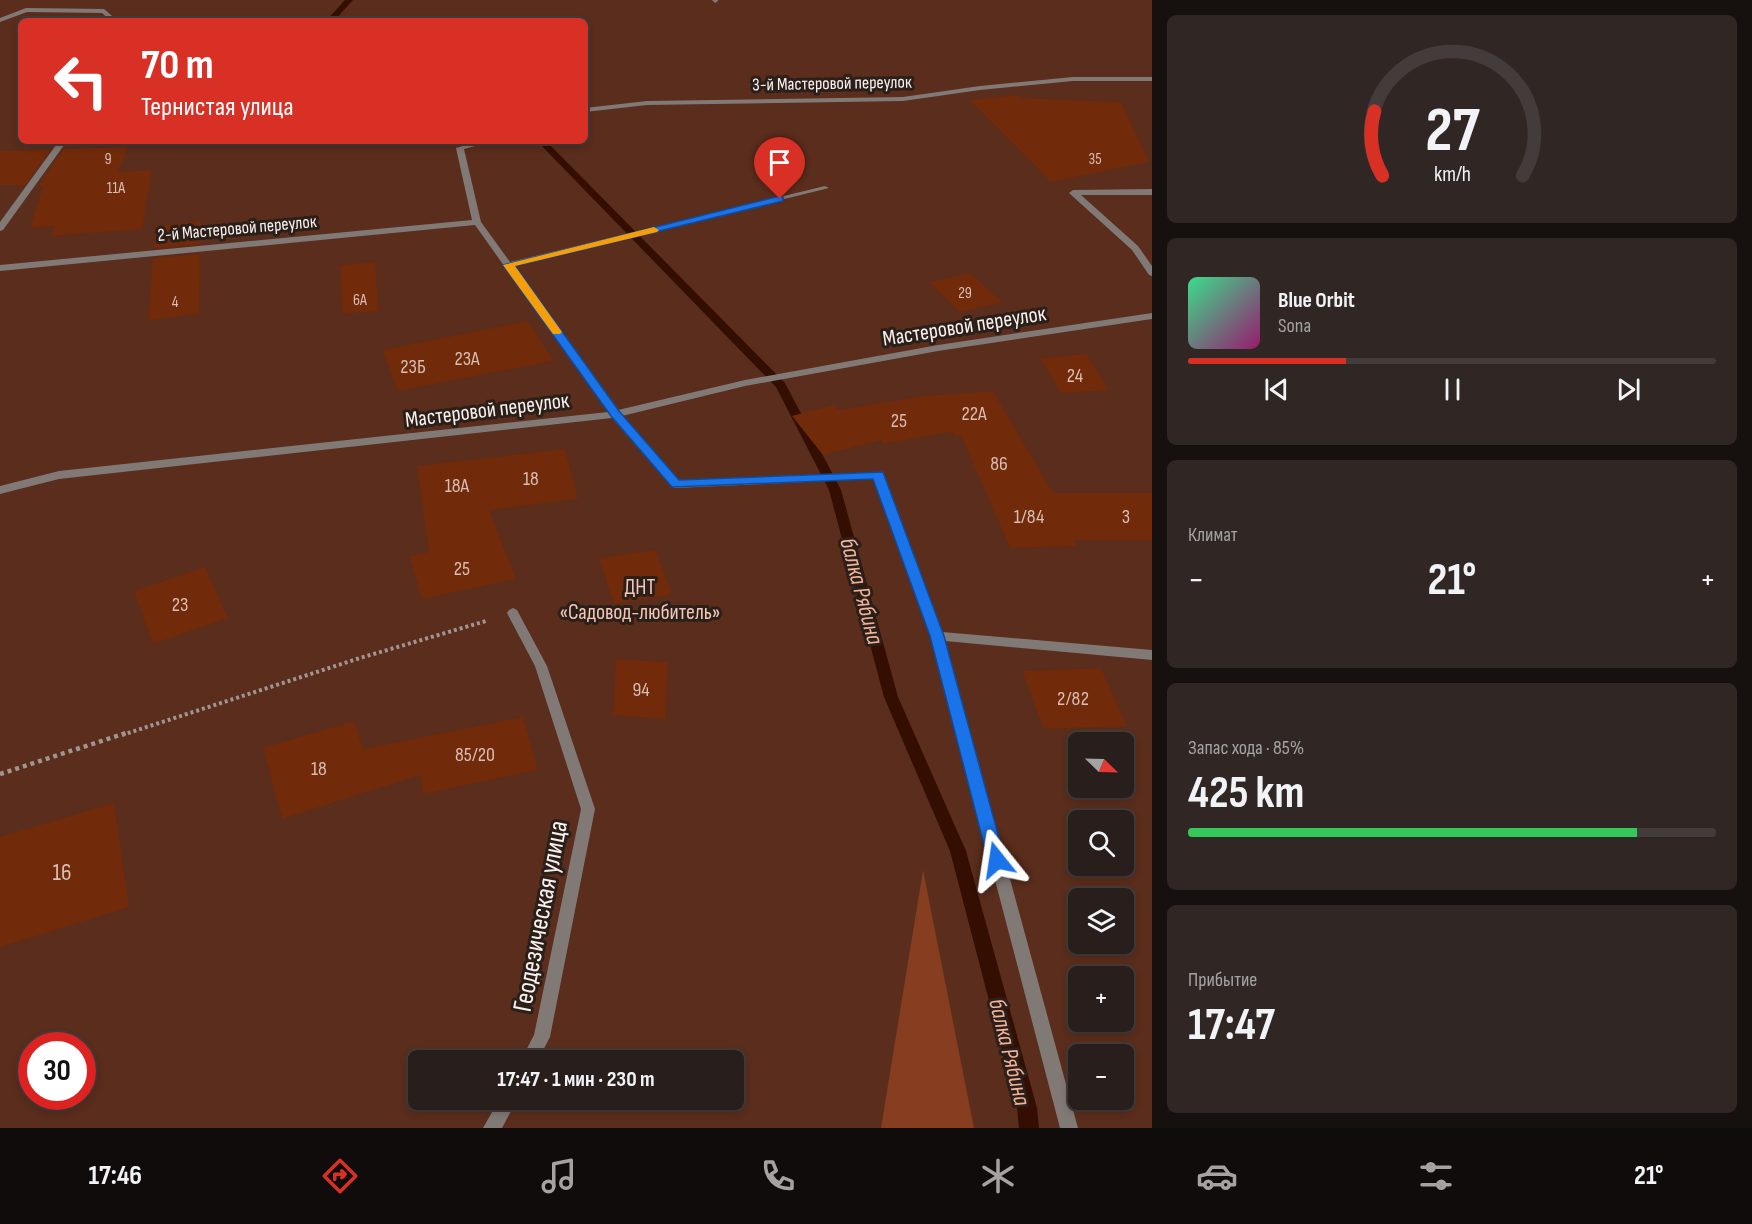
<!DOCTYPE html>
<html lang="ru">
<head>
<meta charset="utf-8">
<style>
  body { margin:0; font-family:"Sofia Sans Condensed",sans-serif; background:#302724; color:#f1f3f6; height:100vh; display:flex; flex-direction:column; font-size:22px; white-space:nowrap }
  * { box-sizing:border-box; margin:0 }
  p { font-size:20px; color:#a5a2a3 }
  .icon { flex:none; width:33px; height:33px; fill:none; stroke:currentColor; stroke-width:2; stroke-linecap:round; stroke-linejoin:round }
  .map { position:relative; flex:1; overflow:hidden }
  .drawer { display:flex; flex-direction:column; gap:15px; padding:15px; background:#16100f; width:600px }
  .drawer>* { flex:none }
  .banner { position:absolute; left:18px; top:18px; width:570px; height:126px; border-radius:9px; box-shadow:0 3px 9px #0003,0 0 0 2px #443c3a; background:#d93025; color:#fff; overflow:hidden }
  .needle { width:39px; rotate:113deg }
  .fabs { position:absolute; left:1068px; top:732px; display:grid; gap:12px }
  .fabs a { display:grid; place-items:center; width:66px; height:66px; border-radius:9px; background:#281e1b; box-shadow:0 3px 9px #0003,0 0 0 2px #443c3a; font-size:30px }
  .speed { position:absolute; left:18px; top:1032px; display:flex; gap:12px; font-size:30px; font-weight:700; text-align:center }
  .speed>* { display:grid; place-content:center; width:78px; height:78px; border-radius:50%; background:#281e1b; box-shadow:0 3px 9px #0003,0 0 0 2px #443c3a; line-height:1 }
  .speed .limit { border:9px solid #d22; background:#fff; color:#111 }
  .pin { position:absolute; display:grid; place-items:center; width:51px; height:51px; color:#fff; margin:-62px -26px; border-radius:50% 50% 50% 0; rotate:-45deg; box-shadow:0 0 6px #0007 }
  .pin .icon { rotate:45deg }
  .me { position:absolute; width:66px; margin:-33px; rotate:345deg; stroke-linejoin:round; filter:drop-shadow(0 0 4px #0008) }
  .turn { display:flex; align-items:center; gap:21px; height:126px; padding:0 24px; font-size:27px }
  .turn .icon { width:78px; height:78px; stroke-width:2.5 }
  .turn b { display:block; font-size:42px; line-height:51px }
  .big { font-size:45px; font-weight:700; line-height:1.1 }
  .drawer .card { flex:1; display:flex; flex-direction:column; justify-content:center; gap:9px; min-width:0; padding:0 21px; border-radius:9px; background:#302724 }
  .drawer .dial { align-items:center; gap:0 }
  .dial svg { height:156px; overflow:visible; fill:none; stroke:#443c3a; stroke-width:7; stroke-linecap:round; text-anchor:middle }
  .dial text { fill:#f1f3f6; stroke:none }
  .song { display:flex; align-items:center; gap:18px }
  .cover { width:72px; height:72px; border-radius:9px; background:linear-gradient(135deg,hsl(150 70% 55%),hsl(320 70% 35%)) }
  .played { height:6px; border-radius:3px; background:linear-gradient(90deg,#d93025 30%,#443c3a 30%) }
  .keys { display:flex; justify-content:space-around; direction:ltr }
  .heat { display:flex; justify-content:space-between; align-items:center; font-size:33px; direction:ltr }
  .charge { height:9px; border-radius:4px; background:linear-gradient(90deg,#34c759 85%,#443c3a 0) }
  .trip { position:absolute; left:408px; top:1050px; width:336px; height:60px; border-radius:9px; background:#281e1b; box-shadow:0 3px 9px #0003,0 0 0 2px #443c3a; font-weight:700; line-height:60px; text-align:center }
  .dock { display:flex; height:96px; justify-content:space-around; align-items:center; background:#100c0b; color:#a5a2a3 }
  .dock .icon { width:42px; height:42px }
  .dock .on { color:#d93025 }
  .dock b { font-size:27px; color:#f1f3f6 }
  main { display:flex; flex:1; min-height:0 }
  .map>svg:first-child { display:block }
  .green { fill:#5a2d1c; fill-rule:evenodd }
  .forest { fill:#863d20 }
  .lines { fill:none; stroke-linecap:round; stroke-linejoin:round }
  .stream { fill:#330e01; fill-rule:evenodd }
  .building { fill:#712a0a }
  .path-far1 { stroke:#a09591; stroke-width:4; stroke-dasharray:3 3; stroke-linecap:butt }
  .path { stroke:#a09591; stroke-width:4.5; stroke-dasharray:4 4; stroke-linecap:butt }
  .street { fill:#807976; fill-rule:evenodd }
  .route { fill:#1a73e8; stroke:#114b97; stroke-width:1.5 }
  .slow { fill:#f59e0b }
  .labels { text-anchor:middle; stroke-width:6; stroke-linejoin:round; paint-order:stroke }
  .far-number-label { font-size:16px; fill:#d8bfb5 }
  .far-street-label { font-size:18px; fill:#faf1ee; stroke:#2b1f1a }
  .number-label { font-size:20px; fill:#d8bfb5 }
  .street-label { font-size:22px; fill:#faf1ee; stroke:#2b1f1a }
  .park-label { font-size:22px; fill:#f3c7b7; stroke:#2b1f1a }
  .water-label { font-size:24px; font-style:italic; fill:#f2b29a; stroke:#2b1f1a }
  .near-number-label { font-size:24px; fill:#d8bfb5 }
  .near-street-label { font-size:27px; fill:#faf1ee; stroke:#2b1f1a }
</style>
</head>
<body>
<main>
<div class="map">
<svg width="1152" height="1128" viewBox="0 0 1152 1128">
  <rect width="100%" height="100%" fill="#352824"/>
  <!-- green -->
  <path class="green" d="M0,0H1152V1128H0ZM21,21H585V141H21ZM1078,742H1124V788H1078ZM1078,820H1124V866H1078ZM1078,898H1124V944H1078ZM1078,976H1124V1022H1078ZM32,1046H82V1096H32ZM1078,1054H1124V1100H1078ZM418,1060H734V1100H418Z"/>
  <!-- forest -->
  <path class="forest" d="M923,870L974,1128H881Z"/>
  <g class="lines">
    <!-- stream -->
    <g class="stream">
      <path d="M345,0H353L334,21H326Z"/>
      <path d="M537,141H546L785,383L841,490L898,697L966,851L1037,1108L1039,1128H1019L1017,1108L950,851L884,697L829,490L776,387Z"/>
    </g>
  </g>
  <!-- building -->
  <g class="building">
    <path d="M1019,95L1022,98L1121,102L1149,162L1051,182L970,100Z"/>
    <path d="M128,147L118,172L152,170L142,229L51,236L54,226L30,228L43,186H38L64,149Z"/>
    <path d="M50,150L24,186L0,185V151Z"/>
    <path d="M201,221V244L154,248L156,226Z"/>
    <path d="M200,254L199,314L148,320L153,258Z"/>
    <path d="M375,262L379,311L342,314L340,265Z"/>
    <path d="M970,273L1002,302L960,312L929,282Z"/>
    <path d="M528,321L553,361L398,391L382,350Z"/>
    <path d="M1086,354L1109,390L1061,393L1040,358Z"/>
    <path d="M993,391L1053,493H1152V540H1074L1077,546L1010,548L961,435L954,436L952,432L883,444L881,440L823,455L792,416L834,405L838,410L922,396Z"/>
    <path d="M565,449L578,499L489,510L516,579L422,599L409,556L429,552L417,466Z"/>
    <path d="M656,550L672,595L614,604L599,558Z"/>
    <path d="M205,567L228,618L153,644L134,591Z"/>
    <path d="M616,659L668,662L666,719L613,715Z"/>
    <path d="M1101,668L1127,726L1044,729L1022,671Z"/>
    <path d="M523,717L538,770L423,794L420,775L282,819L263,748L354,721L363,749Z"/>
    <path d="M114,803L129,907L0,947V837Z"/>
  </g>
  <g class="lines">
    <!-- path-far1 -->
    <path class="path-far1" d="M122,735L360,658L486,621"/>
    <!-- path -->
    <path class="path" d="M0,774L126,733"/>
    <!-- street -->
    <g class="street">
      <path d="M712,0H718V1L715,3Z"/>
      <path d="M26,8L104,9L118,21H111L102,13L27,12L0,22V18Z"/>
      <path d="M1073,77H1152V81H1073L980,90L903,101L647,105L585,112V108L647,101L903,97L980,86Z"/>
      <path d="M59,141H67L3,230L0,231V222Z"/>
      <path d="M480,141H494L464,149L481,222L510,262L825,186L829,188L514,266L618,410L745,380L938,345L1152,313V319L938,351L745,386L622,416L679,480L882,472L942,632L1152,650V660L945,641L1078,1128H1060L931,636L874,479L676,488L672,487L612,418L59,479L0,494V486L59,471L608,412L475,225L0,271V265L472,220L456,148Z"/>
      <path d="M1152,189V195H1081L1138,246L1152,266V276L1149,275L1132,250L1069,193L1073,190Z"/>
      <path d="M513,608L517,610L547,666L595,809L550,1037L538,1060H521L534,1035L581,809L535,666L507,613L509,610Z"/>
      <path d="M499,1100H517L502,1128H483Z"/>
    </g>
  </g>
  <!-- route -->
  <path class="route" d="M780,196L783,197V201L515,266L619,411L679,480L883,472L944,636L1005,860L1003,865L997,867L991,865L988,860L930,636L873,479L672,487L611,416L503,265Z"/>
  <!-- slow -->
  <path class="slow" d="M654,227L659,230L657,232L515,266L562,332L560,334H553L503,265Z"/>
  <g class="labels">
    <!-- far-number labels -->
    <g class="far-number-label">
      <text x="108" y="164">9</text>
      <text x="1095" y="164">35</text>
      <text x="116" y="193">11А</text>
      <text x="965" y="298">29</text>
      <text x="360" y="305">6А</text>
      <text x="175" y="307">4</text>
    </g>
    <!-- far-street labels -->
    <g class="far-street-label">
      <text transform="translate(832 83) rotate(-1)" y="6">3-й Мастеровой переулок</text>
      <text transform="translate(237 228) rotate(-5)" y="6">2-й Мастеровой переулок</text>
    </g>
    <!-- number labels -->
    <g class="number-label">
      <text x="467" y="365">23А</text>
      <text x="413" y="373">23Б</text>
      <text x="1075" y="382">24</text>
      <text x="974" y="420">22А</text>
      <text x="899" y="427">25</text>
      <text x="999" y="470">86</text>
      <text x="531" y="485">18</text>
      <text x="457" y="492">18А</text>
      <text x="1029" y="523">1/84</text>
      <text x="1126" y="523">3</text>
      <text x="462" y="575">25</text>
      <text x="180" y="611">23</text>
      <text x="641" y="696">94</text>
      <text x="1073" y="705">2/82</text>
      <text x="475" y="761">85/20</text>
      <text x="319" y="775">18</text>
    </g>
    <!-- street labels -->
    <g class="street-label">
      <text transform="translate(964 325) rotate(-9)" y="8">Мастеровой переулок</text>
      <text transform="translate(487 409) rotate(-7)" y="8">Мастеровой переулок</text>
    </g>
    <!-- park labels -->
    <g class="park-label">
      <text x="640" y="594">ДНТ<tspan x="640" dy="25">«Садовод-любитель»</tspan></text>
    </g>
    <!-- water labels -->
    <g class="water-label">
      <text transform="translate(862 591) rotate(75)" y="8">балка Рябина</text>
      <text transform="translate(1010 1052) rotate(76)" y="8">балка Рябина</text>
    </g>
    <!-- near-number labels -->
    <g class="near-number-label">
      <text x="62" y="880">16</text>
    </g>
    <!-- near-street labels -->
    <g class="near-street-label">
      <text transform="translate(540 916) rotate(-79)" y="9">Геодезическая улица</text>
    </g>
  </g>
</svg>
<div class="fabs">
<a><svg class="needle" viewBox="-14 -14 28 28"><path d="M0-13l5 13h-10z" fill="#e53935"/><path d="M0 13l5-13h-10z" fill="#a5a2a3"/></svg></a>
<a><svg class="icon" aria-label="search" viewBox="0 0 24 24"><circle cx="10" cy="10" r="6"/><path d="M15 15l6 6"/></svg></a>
<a><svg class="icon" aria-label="layers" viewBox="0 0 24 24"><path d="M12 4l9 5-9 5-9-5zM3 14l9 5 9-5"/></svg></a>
<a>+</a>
<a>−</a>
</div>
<div class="speed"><div class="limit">30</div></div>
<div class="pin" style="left:780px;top:199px;background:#d93025"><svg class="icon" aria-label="arrive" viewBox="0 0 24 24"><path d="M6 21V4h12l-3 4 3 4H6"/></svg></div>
<svg class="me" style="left:997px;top:860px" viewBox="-20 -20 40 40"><path d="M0-17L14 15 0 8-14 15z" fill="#1a73e8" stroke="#fff" stroke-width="4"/></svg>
<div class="trip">17:47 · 1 мин · 230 m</div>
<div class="banner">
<div class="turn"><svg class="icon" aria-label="left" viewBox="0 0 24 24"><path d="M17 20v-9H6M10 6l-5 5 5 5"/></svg><div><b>70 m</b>Тернистая улица</div></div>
</div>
</div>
<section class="drawer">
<div class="card dial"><svg viewBox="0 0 100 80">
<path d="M14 69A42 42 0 1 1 86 69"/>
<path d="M14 69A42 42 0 0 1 10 36" stroke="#d93025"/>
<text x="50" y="56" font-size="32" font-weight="700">27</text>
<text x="50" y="72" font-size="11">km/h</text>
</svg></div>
<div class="card">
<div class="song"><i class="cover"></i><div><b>Blue Orbit</b><p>Sona</p></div></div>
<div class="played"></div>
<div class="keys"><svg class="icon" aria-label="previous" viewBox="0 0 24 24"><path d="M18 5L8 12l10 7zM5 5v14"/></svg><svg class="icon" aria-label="pause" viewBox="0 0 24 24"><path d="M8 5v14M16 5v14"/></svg><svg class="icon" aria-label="next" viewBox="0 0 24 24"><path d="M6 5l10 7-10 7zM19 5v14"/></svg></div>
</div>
<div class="card"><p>Климат</p>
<div class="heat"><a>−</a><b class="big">21°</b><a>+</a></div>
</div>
<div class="card"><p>Запас хода · 85%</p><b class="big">425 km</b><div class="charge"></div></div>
<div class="card"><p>Прибытие</p><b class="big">17:47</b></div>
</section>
</main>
<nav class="dock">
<b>17:46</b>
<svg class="icon on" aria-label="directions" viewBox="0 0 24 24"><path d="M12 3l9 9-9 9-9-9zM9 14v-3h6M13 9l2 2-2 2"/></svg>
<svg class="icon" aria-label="music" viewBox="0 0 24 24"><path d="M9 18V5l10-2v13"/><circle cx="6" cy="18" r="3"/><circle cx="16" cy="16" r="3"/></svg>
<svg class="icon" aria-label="phone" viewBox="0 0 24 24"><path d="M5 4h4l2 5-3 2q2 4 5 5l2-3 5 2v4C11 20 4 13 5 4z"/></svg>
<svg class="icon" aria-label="climate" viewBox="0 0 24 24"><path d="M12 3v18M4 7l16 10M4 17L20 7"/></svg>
<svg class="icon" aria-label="car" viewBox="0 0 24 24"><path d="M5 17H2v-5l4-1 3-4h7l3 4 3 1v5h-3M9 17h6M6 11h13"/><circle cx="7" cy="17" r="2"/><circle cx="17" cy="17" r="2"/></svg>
<svg class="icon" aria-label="filters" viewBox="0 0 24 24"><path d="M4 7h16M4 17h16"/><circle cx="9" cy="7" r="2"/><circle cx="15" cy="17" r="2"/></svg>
<b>21°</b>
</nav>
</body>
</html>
